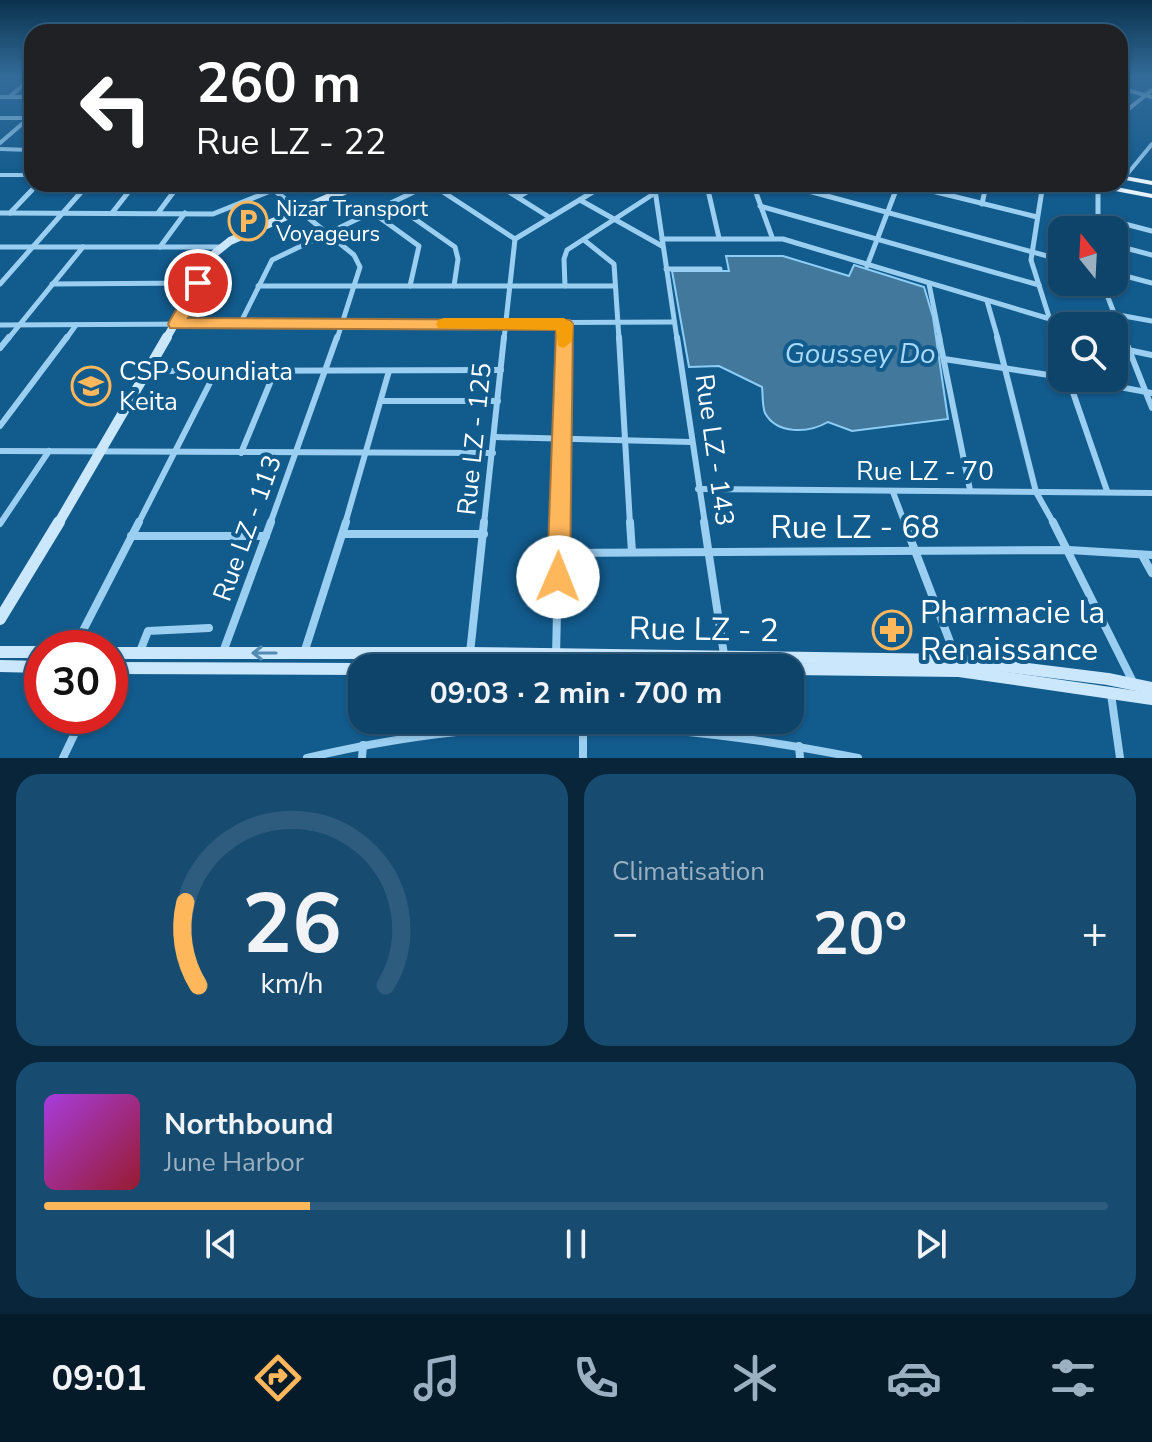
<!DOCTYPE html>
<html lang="fr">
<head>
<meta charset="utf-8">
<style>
  body { margin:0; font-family:"Nunito Sans",sans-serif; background:#174b70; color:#f1f3f6; height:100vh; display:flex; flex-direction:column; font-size:30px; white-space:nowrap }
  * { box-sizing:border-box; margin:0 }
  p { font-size:26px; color:#9bb0c1 }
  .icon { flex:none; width:44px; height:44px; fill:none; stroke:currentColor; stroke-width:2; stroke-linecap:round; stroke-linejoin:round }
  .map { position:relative; height:758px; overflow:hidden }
  .sheet { display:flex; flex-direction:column; gap:16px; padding:16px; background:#08253a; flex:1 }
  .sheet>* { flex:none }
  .top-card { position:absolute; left:24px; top:24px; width:1104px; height:168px; border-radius:24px; box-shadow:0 2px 6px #0004,0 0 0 2px #2e5c7e; background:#202124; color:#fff; overflow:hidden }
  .needle { width:52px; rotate:342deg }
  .controls { position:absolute; left:1048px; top:216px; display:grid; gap:16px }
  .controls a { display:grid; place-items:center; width:80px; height:80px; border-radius:16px; background:#0e446a; box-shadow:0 2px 6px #0004,0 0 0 2px #2e5c7e; font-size:40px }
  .speed { position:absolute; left:24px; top:630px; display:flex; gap:16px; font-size:40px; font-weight:700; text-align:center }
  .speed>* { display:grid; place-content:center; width:104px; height:104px; border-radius:50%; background:#0e446a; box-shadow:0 2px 6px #0004,0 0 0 2px #2e5c7e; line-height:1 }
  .speed .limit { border:12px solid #d22; background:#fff; color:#111 }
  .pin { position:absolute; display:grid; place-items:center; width:68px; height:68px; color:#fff; margin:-34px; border:4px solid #fff; border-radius:50%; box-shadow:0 2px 8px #0007 }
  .me { position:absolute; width:88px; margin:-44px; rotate:1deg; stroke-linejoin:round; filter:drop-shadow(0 0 6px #0008) }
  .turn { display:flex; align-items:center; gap:28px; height:168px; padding:0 40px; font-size:36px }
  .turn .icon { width:104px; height:104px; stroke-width:2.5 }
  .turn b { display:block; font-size:56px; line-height:68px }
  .big { font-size:60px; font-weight:700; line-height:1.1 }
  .sheet .tile { flex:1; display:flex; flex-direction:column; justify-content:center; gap:12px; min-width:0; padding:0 28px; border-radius:24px; background:#174b70 }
  .sheet .dial { align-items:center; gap:0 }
  .dial svg { height:208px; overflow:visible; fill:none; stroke:#2e5c7e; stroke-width:7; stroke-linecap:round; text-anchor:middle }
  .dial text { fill:#f1f3f6; stroke:none }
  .song { display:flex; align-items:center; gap:24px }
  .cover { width:96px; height:96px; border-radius:12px; background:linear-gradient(135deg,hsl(280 70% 55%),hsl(350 70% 35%)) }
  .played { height:8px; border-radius:4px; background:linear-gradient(90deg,#ffb75c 25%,#2e5c7e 25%) }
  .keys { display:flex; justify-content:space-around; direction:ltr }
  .heat { display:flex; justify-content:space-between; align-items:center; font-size:44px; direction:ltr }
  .sheet .tiles { flex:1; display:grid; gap:16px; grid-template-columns:1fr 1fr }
  .tile:last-child { grid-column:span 2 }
  .trip { position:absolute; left:348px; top:654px; width:456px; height:80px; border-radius:24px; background:#0e446a; box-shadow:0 2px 6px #0004,0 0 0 2px #2e5c7e; font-weight:700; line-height:80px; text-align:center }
  .dock { display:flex; height:128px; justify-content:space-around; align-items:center; background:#061b2a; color:#9bb0c1 }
  .dock .icon { width:56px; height:56px }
  .dock .on { color:#ffb75c }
  .dock b { font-size:36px; color:#f1f3f6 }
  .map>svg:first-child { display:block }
  .water { fill:#43789d; stroke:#8dcdf5; stroke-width:2 }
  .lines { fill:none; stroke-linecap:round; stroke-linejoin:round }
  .minor-far3 { stroke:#9bcff1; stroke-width:4 }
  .minor-far2 { stroke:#9bcff1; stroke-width:5 }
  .minor-far1 { stroke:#9bcff1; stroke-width:6 }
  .minor { stroke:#9bcff1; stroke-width:8 }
  .secondary-far3 { stroke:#cae7fc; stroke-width:6 }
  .secondary-far2 { stroke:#cae7fc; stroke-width:8 }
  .secondary-far1 { stroke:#cae7fc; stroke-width:10 }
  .secondary { stroke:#cae7fc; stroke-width:12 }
  .primary { fill:#e6f3ff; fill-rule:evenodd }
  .oneway { stroke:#528cb4 }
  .route { fill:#ffb75c; stroke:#a6773c; stroke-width:2 }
  .slow { fill:#f59e0b }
  .labels { text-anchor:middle; stroke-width:8; stroke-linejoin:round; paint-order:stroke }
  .far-poi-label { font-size:22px; fill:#fff; stroke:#125b8d; text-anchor:start }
  .poi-label { font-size:26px; fill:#fff; stroke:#125b8d; text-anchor:start }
  .street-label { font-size:26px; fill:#fff; stroke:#125b8d }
  .water-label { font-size:28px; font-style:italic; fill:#a7d9f8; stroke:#125b8d }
  .near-street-label { font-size:32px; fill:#fff; stroke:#125b8d }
  .near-poi-label { font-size:32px; fill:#fff; stroke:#125b8d; text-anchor:start }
</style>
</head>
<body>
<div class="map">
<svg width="1152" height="758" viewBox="0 0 1152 758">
  <rect width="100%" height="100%" fill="#125b8d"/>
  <!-- water -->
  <path class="water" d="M726,256H783L849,276L854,265L924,287L933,317L948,419L852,431L828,422C809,433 777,435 765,413C762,406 763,394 762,387L719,366L689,367L672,271H729Z"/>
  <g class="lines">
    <!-- minor-far3 -->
    <g class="minor-far3">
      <path d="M1120,88L1152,97"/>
      <path d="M0,97H32"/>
      <path d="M9,97L32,78"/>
      <path d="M1120,116L1152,90"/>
      <path d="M0,118H28"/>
      <path d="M0,143L29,118"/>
      <path d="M0,149L32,150"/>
      <path d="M0,175H32"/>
      <path d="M1124,178L1152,144"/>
      <path d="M266,184L276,192"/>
      <path d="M430,184L443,192"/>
      <path d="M496,184L509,192"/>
      <path d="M654,184L655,192"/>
      <path d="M706,184L708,192"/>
      <path d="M753,184L756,192"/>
      <path d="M782,184L813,192"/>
      <path d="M902,184L936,192"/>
      <path d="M1098,186V192"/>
      <path d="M30,192L38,184"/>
      <path d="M82,192L89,184"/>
      <path d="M128,192L135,184"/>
      <path d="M174,192L180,184"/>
      <path d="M268,192L289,184"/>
      <path d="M414,192L431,184"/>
      <path d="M527,192L542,184"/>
      <path d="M593,192L607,184"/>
      <path d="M895,192L898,184"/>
      <path d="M985,192L987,184"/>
      <path d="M1042,192L1043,184"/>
    </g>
    <!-- minor-far2 -->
    <g class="minor-far2">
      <path d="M274,190L354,255L360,267L337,339"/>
      <path d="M440,190L515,239"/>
      <path d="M506,190L549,217"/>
      <path d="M655,190L677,339"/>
      <path d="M708,190L719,238"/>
      <path d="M755,190L772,237"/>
      <path d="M805,190L1062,260"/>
      <path d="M928,190L1037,217"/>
      <path d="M1042,190L1031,260L1056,339"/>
      <path d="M1098,190V230"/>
      <path d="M518,197L530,190"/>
      <path d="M580,200L662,246"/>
      <path d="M392,203L455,247L458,259L454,286"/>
      <path d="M982,204L985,190"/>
      <path d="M760,206L1039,285"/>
      <path d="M372,212L419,246L410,286"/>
      <path d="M0,213L213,214L273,190"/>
      <path d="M10,213L32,190"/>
      <path d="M112,213L130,190"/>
      <path d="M158,213L175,190"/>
      <path d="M1098,217L1152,231"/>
      <path d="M662,239H783L1050,319"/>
      <path d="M584,240L614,264L619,339"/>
      <path d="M1114,245L1152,255"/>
      <path d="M0,247H221"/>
      <path d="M160,247L185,213"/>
      <path d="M867,266L896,190"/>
      <path d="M666,269H720"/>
      <path d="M1114,273L1152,283"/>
      <path d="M1102,282L1124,339"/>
      <path d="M0,284L83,190"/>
      <path d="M52,284L198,283"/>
      <path d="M929,284L940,339"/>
      <path d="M258,286H615"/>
      <path d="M565,286L564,259L567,250L655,193"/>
      <path d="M987,301L998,339"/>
      <path d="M1113,314L1152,321"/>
      <path d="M240,324L272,260L418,190"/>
      <path d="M0,325L673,322"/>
      <path d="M8,339L83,247"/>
      <path d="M66,339L76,325"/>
      <path d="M504,339L515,239L596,190"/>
      <path d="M564,339V324"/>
    </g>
    <!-- minor-far1 -->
    <g class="minor-far1">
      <path d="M619,337L630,524"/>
      <path d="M677,337L705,524"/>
      <path d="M939,337L970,490"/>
      <path d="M997,337L1036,492L1054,524"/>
      <path d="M1055,337L1062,358"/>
      <path d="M1124,337L1152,408"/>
      <path d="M0,348L9,337"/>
      <path d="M1128,350L1152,355"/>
      <path d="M944,359L1062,377"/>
      <path d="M149,371L501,370"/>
      <path d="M1068,378L1107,491"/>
      <path d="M1071,378L1152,393"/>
      <path d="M381,401H498"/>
      <path d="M0,426L67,337"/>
      <path d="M495,437L691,442"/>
      <path d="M0,451L493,453"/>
      <path d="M241,453L275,371"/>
      <path d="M698,489L1152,493"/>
      <path d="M893,492L905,524"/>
      <path d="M0,524L49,451"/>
      <path d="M138,524L216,371"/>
      <path d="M270,524L337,337"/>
      <path d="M345,524L389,371"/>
      <path d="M484,524L504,337"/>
      <path d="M559,524L564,337"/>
    </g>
    <!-- minor -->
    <g class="minor">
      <path d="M630,522L632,552"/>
      <path d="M704,522L726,668"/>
      <path d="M904,522L957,660"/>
      <path d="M1053,522L1134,684"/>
      <path d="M343,534H484"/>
      <path d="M131,536H266"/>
      <path d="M559,553L1069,550L1152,555"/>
      <path d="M1142,555L1152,573"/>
      <path d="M74,648L139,522"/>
      <path d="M223,652L271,522"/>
      <path d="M304,653L346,522"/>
      <path d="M470,653L484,522"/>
      <path d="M139,654L148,631L209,628"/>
      <path d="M556,656L559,522"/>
      <path d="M1111,694L1120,758"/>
      <path d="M583,722V758"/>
      <path d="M799,746L800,758"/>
      <path d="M63,758L83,716"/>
      <path d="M307,758C504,711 661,719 858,758"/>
      <path d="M362,758L363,745"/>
    </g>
    <!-- secondary-far3 -->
    <path class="secondary-far3" d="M341,192L360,184"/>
    <!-- secondary-far2 -->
    <path class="secondary-far2" d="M166,339L215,253L230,241L346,190"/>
    <!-- secondary-far1 -->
    <path class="secondary-far1" d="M58,524L167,337"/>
    <!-- secondary -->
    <g class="secondary">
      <path d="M0,619L59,522"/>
      <path d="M0,652H42"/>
      <path d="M110,653H470L957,660L1108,679L1152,688"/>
      <path d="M0,666L42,667"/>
      <path d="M110,668L362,669"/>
      <path d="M790,669L959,671L1152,699"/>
    </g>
    <!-- primary -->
    <g class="primary">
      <path d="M1120,175L1152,181V185L1120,179Z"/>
      <path d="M1085,184H1101L1152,194V198L1089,186Z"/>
    </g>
  </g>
  <!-- one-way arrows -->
  <defs><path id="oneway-shaft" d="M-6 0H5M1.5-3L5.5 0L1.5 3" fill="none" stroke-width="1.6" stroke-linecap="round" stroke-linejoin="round" transform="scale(2)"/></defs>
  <use class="oneway" href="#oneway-shaft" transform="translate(264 653) rotate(180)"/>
  <!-- sky -->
  <linearGradient id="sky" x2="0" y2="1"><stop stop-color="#0a324e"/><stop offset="0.42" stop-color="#336c9a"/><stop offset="1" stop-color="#336c9a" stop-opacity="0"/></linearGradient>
  <rect width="1152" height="182" fill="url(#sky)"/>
  <!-- route -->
  <path class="route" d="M198,278L206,283L188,318L570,320L573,324L570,577L566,585L558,588L550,585L547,577L556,330L170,328L168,324L193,280Z"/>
  <!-- slow -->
  <path class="slow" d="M444,318H564L573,324L572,341L564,348L558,346L556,330L438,328L436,324L438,320Z"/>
  <!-- icons -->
  <defs>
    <symbol id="parking-ring" viewBox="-11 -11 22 22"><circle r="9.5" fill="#125b8d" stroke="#ffb75c" stroke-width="1.5"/><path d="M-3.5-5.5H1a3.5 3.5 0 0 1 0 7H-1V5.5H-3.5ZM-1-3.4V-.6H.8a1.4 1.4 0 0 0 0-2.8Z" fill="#ffb75c"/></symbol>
    <symbol id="school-ring" viewBox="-11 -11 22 22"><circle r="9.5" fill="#125b8d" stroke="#ffb75c" stroke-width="1.5"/><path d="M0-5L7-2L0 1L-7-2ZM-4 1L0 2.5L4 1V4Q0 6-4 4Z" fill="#ffb75c"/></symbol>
    <symbol id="pharmacy-ring" viewBox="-11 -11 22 22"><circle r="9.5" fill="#125b8d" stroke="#ffb75c" stroke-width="1.5"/><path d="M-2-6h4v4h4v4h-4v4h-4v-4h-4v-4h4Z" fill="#ffb75c"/></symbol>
  </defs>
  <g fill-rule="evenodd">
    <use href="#parking-ring" x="226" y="199" width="44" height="44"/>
    <use href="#school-ring" x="69" y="364" width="44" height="44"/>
    <use href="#pharmacy-ring" x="870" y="608" width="44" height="44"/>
  </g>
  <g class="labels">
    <!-- far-poi labels -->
    <g class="far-poi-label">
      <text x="276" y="216">Nizar Transport<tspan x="276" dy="25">Voyageurs</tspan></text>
    </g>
    <!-- poi labels -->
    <g class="poi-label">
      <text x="119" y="380">CSP Soundiata<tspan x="119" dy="30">Keita</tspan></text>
    </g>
    <!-- street labels -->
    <g class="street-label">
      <text transform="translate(474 439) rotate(-84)" y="9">Rue LZ - 125</text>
      <text transform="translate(715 450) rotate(82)" y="9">Rue LZ - 143</text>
      <text x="925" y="480">Rue LZ - 70</text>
      <text transform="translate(247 528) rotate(-70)" y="9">Rue LZ - 113</text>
    </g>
    <!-- water labels -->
    <g class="water-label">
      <text x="860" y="363">Goussey Do</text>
    </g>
    <!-- near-street labels -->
    <g class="near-street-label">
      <text x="855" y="538">Rue LZ - 68</text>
      <text transform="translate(704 629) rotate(1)" y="11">Rue LZ - 2</text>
    </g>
    <!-- near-poi labels -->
    <g class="near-poi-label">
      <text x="920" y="623">Pharmacie la<tspan x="920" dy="37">Renaissance</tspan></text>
    </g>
  </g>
</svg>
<div class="controls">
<a><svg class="needle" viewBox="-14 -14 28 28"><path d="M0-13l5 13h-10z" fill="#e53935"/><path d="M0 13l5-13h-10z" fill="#9bb0c1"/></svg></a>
<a><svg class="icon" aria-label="search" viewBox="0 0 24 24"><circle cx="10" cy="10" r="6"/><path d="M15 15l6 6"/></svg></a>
</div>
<div class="speed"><div class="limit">30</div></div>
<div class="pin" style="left:198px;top:283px;background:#d93025"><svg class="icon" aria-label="arrive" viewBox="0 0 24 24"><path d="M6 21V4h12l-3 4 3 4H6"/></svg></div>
<svg class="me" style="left:558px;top:577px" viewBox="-20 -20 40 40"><circle r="19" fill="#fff"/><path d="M0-13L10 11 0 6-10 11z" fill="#ffb75c"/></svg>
<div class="trip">09:03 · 2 min · 700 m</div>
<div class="top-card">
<div class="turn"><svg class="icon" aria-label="left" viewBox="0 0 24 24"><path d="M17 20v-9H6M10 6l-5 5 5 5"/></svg><div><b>260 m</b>Rue LZ - 22</div></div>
</div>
</div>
<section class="sheet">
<div class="tiles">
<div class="tile dial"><svg viewBox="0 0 100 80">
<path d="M14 69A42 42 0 1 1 86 69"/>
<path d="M14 69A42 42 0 0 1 9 37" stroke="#ffb75c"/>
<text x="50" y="56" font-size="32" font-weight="700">26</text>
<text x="50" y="72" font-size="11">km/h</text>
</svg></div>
<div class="tile"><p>Climatisation</p>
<div class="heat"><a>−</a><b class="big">20°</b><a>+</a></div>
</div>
<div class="tile">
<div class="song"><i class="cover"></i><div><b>Northbound</b><p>June Harbor</p></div></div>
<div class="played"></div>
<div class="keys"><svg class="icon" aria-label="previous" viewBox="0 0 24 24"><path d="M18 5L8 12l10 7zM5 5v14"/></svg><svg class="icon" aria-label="pause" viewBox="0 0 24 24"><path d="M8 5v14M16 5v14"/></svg><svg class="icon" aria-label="next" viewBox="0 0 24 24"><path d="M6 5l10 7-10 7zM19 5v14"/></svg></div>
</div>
</div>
</section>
<nav class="dock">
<b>09:01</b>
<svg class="icon on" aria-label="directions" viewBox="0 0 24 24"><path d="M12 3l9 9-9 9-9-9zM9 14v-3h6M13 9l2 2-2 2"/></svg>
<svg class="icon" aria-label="music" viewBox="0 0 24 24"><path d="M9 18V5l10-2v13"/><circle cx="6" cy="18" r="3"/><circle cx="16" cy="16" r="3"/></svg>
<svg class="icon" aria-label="phone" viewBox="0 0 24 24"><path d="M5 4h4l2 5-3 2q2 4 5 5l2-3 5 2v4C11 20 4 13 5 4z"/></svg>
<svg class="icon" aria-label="climate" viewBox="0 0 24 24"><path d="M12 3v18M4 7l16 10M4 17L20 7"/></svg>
<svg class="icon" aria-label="car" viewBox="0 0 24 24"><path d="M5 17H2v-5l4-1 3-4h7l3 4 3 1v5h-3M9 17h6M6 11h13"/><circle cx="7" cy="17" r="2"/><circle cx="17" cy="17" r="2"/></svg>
<svg class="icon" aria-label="filters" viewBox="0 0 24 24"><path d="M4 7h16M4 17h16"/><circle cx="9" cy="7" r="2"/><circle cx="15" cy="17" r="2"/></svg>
</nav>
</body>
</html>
